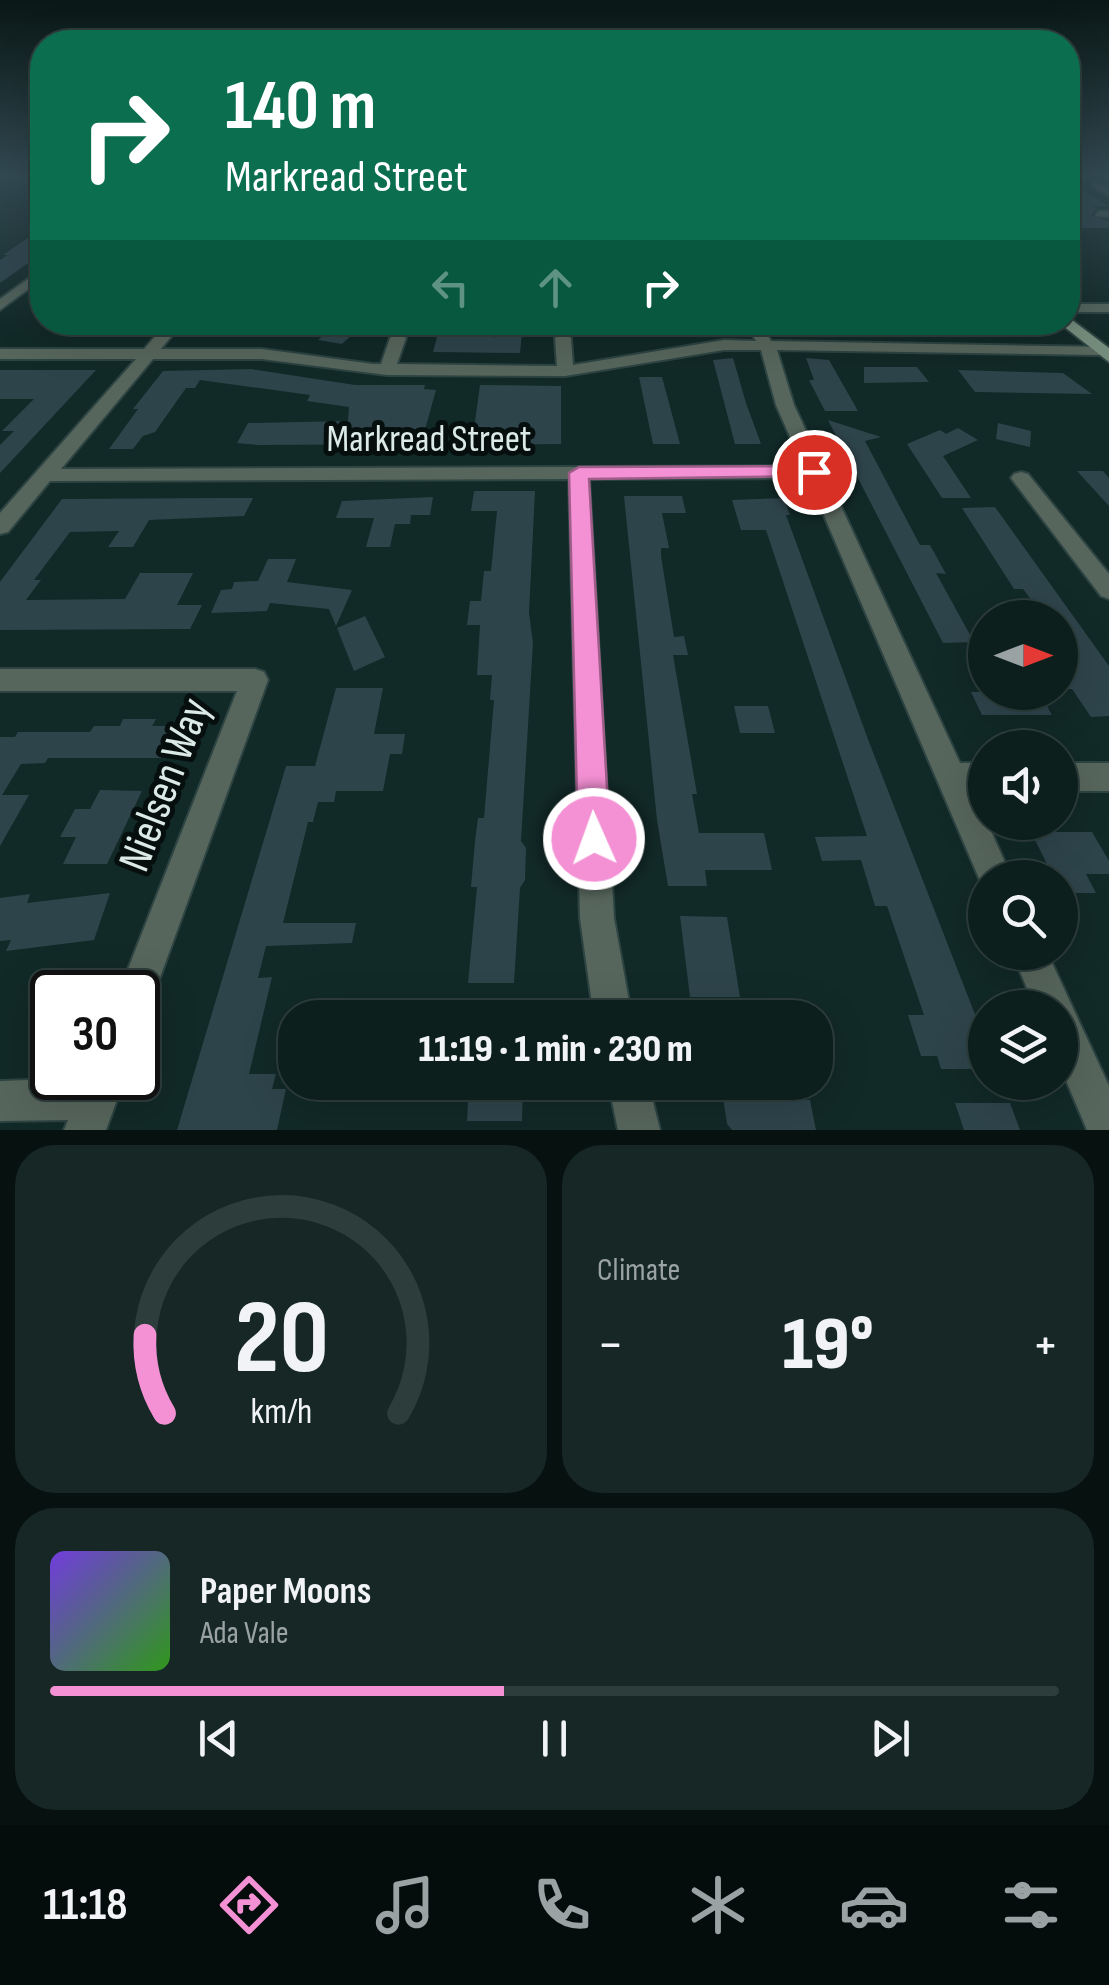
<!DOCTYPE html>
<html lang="en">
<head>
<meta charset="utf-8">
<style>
  body { margin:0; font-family:"Sofia Sans Condensed",sans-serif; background:#162726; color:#f1f3f6; height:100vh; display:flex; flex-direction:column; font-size:38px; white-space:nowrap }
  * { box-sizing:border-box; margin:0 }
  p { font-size:32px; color:#9aa2a4 }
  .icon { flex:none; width:55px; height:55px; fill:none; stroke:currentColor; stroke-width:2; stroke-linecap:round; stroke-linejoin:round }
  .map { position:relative; height:1130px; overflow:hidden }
  .sheet { display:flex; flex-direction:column; gap:15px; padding:15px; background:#071110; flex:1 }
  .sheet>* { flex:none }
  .banner { position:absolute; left:30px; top:30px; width:1050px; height:305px; border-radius:40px; box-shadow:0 10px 40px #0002,0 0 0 2px #2d3d3b; background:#0b6e4f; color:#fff; overflow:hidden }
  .needle { width:65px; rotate:90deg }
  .controls { position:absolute; left:968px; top:600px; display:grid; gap:20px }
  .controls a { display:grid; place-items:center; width:110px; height:110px; border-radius:50%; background:#0d1f1d; box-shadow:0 10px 40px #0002,0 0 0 2px #2d3d3b; font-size:50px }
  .speed { position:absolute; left:30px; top:970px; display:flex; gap:20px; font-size:50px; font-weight:700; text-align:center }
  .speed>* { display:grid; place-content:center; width:130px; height:130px; border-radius:50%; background:#0d1f1d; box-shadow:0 10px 40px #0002,0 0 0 2px #2d3d3b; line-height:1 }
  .speed .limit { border:5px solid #111; border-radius:15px; background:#fff; color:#111 }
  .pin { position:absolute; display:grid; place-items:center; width:85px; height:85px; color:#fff; margin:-42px; border:5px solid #fff; border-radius:50%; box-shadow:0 2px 10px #0007 }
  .me { position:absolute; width:110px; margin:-55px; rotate:358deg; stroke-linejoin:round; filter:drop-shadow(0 0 8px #0008) }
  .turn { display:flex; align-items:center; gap:35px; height:210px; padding:0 30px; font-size:45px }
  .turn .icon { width:130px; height:130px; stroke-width:2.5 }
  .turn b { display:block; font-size:70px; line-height:85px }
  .lanes { display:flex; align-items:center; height:95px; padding:0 30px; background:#0003; justify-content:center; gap:50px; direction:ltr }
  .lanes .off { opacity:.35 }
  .big { font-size:75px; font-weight:800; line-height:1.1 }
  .sheet .widget { flex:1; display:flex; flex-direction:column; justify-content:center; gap:15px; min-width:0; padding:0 35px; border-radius:40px; background:#162726 }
  .sheet .dial { align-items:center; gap:0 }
  .dial svg { height:260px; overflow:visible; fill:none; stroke:#2d3d3b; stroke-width:7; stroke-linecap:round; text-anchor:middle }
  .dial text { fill:#f1f3f6; stroke:none }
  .song { display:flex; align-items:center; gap:30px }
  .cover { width:120px; height:120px; border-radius:15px; background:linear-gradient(135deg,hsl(260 70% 55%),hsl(110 70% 35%)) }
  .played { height:10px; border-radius:5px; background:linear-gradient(90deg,#f491d4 45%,#2d3d3b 45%) }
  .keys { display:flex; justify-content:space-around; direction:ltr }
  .heat { display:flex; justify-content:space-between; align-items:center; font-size:55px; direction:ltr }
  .sheet .tiles { flex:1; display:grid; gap:15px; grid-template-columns:1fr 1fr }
  .widget:last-child { grid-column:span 2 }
  .trip { position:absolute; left:278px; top:1000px; width:555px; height:100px; border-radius:40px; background:#0d1f1d; box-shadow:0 10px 40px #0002,0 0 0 2px #2d3d3b; font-weight:800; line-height:100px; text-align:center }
  .dock { display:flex; height:160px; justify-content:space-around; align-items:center; background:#050c0c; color:#9aa2a4 }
  .dock .icon { width:70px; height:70px }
  .dock .current { color:#f491d4 }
  .dock b { font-size:45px; color:#f1f3f6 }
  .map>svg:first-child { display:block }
  .building { fill:#2e444b }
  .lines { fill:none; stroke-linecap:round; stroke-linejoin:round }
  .minor-casing { stroke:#2d4442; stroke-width:4 }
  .secondary-casing { stroke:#2d4442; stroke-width:4 }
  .minor { fill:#57665d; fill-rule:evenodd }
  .secondary { fill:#748c7c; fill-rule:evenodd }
  .route { fill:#f491d4; stroke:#9f5e8a; stroke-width:2.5 }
  .labels { text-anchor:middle; stroke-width:10; stroke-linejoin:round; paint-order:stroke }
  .street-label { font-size:38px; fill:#dbe9e7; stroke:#060f0e }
  .near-street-label { font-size:45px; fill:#dbe9e7; stroke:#060f0e }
</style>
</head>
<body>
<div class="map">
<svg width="1109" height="1130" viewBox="0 0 1109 1130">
  <rect width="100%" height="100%" fill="#112927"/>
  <!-- building -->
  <g class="building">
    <path d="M1068,182L1108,206H1092L1097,208L1091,216L1109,221V228H1068Z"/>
    <path d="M42,228V253L0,283V260L8,255H3Z"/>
    <path d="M338,322H366L342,344L318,340Z"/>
    <path d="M441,322H477L495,338L497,322H523L520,353L433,352Z"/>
    <path d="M733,358L746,403L761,444H735L713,360Z"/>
    <path d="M806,358L829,360L858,411H825L809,380H814Z"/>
    <path d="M864,367H917L929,382L864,383Z"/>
    <path d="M251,369L355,385H425L424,389L436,390L421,444L258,445L237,443L248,423L348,421L349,407L307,401L310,395L200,380L195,388H186L155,432L143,436L133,449H109L138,409H133L163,371Z"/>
    <path d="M0,370H96L0,473V445L14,431H2L34,399H0Z"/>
    <path d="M958,370L1063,373L1092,394L975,392Z"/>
    <path d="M639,377H662L680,444H653Z"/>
    <path d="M480,385L561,386V444L455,445L457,429H474Z"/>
    <path d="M828,420L881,437L865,441L920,545H930L946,574L936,573L974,642L943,643Z"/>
    <path d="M998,423L1031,431L1030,447L996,439Z"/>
    <path d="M958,428L978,440L943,456L971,498H942L907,444L940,430L946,434Z"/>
    <path d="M1077,471H1103L1109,478V506Z"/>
    <path d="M474,491H535L529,613L533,643L521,841L526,848L525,880L520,888L514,983H468L477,887H471L475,841L478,818H484L494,700H490L492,675H477L480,625H467L470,601H481L484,571H491L497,511H471Z"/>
    <path d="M624,496H682L686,513H662L669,548H661V556L674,637L684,636L688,655H673L697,794H692L699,833H764L772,870H705L707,886H668L657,820Z"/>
    <path d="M433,497L430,515H411L410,524H395L390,547H366L374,518H336L342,501Z"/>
    <path d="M217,498H253L244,516L149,520L133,547H108L119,531L70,532L34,580H41L26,600L125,599L140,573H193L177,605H202L190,629L0,630V582L62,499Z"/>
    <path d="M784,498L790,515H786L869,742L985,1040V1069H941L937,1056H921L908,1015H924L887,906H875L861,860L822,861L815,837L867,836L766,530H741L732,500Z"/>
    <path d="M995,507L1109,666V716L1091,717L1072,689H1060V618H1045L1023,589H1014L962,508Z"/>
    <path d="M268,559H296L287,582L352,590L336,626L329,609L270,603L267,611L211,613L221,590L232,589L234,582L258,581Z"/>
    <path d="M365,616L385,657L354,671L337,628Z"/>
    <path d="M336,688H383L374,734H405L402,754H390L383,791H336L334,802H318L313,822H308L283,923H356L352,943L266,946L258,978L272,977L249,1074H276L272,1089H286L277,1130H177L286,766H315Z"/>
    <path d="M971,692H1039L1052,715H982Z"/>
    <path d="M734,706H768L775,733H740Z"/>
    <path d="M123,719H156L152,726H175L161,758H48L45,763L21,764L2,795H29L0,846V737H15L18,732H90L94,726H120Z"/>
    <path d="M100,790L142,791L107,864H63L76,837H60L75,809H90Z"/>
    <path d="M1031,832H1092L1109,861V874H1086L1096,893H1062L1060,878H1054Z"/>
    <path d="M110,893L94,940L6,951L11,940L0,941V898L30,894L27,903Z"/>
    <path d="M680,916L727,917L740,997H690Z"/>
    <path d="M469,1082H523L522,1121H467Z"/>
    <path d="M777,1082L780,1100H810L816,1130H732L727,1124L721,1084Z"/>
    <path d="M955,1103H1010L1020,1130H964Z"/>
  </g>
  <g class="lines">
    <defs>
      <g id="minor">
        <path d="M1093,182L1109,188V196L1093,186Z"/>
        <path d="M1099,211H1109V217L1095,216Z"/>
        <path d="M42,269V279L0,310V299Z"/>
        <rect x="1068" y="304" width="41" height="8"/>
        <path d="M168,322H183L161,349H262L373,364H381L390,338L398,333L406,338L397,364L557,366L555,338L563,333L571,338L573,365L724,340L756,341L745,322H760L771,341L1106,347L1109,350L1101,355L777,350L794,405L960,763H985V791H973L1012,878H985L984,890L808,478L589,479L614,918L632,1018H594L580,918L569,479L50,481L8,532L0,534V513L136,359H0V349H144ZM724,350H761L776,405L803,466L61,469L153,359H262L387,375L565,376Z"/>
        <path d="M1021,472L1028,474L1109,574V599L1101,596L1014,482L1011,478L1014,474Z"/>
        <path d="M0,669H255L264,672L268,680L150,1005L138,1010V992H119L237,691H0Z"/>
        <rect x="1060" y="763" width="49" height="28"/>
        <path d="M1012,952H1047L1109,1086V1130H1087L1060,1066V1008H1035Z"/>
        <path d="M85,1078H125L106,1130H64L68,1120L0,1121V1081Z"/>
        <path d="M608,1082H648L660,1130H618Z"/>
      </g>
      <path id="secondary" d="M1068,317L1109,348V362L1062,325L1060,322H1068Z"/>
    </defs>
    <!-- minor casing -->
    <use href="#minor" class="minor-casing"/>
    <!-- secondary casing -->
    <use href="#secondary" class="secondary-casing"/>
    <!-- minor -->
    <use href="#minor" class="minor"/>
    <!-- secondary -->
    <use href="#secondary" class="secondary"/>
  </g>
  <!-- sky -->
  <linearGradient id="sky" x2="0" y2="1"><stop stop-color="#091715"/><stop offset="0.53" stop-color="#324952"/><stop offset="1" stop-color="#324952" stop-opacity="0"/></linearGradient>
  <rect width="1109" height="333" fill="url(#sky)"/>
  <!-- route -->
  <path class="route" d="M814,466L824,472L821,476L589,479L610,839L605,851L594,855L583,851L578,839L569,473L579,467Z"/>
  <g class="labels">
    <!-- street labels -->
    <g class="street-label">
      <text x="429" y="451">Markread Street</text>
    </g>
    <!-- near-street labels -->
    <g class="near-street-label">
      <text transform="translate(163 784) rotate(-69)" y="16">Nielsen Way</text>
    </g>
  </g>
</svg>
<div class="controls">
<a><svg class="needle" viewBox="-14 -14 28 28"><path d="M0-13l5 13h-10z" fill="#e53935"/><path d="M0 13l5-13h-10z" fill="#9aa2a4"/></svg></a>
<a><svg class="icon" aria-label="sound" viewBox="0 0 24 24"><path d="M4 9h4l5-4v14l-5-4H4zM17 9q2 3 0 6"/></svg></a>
<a><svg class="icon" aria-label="search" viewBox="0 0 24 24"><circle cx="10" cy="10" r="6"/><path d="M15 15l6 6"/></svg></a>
<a><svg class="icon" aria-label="layers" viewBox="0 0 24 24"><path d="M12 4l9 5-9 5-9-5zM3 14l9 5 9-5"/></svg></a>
</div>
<div class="speed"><div class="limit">30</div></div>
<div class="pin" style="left:814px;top:472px;background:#d93025"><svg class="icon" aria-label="arrive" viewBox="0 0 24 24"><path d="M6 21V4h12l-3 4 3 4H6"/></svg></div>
<svg class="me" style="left:594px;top:839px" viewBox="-20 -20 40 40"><circle r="17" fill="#f491d4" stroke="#fff" stroke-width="3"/><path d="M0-11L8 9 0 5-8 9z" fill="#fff"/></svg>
<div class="trip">11:19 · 1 min · 230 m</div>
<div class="banner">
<div class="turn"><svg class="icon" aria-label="right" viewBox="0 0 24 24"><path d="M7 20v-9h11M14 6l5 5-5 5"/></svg><div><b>140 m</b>Markread Street</div></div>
<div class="lanes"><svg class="icon off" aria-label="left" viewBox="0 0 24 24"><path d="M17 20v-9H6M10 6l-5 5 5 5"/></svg><svg class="icon off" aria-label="ahead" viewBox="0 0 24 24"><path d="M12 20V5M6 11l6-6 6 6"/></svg><svg class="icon" aria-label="right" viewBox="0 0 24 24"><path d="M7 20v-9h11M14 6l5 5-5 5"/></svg></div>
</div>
</div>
<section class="sheet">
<div class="tiles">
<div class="widget dial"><svg viewBox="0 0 100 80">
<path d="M14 69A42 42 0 1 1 86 69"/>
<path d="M14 69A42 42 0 0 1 8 45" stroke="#f491d4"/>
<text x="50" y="56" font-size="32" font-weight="700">20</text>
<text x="50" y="72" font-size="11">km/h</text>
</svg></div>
<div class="widget"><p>Climate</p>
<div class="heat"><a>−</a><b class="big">19°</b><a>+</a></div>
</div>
<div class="widget">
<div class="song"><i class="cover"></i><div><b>Paper Moons</b><p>Ada Vale</p></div></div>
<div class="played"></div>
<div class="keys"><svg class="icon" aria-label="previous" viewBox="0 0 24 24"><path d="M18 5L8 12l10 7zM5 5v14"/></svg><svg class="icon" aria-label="pause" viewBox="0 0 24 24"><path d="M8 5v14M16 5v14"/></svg><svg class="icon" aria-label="next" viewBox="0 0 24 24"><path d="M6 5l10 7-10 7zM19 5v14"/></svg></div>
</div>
</div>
</section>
<nav class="dock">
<b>11:18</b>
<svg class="icon current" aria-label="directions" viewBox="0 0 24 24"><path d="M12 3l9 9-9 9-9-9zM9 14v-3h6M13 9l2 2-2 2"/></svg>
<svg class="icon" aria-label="music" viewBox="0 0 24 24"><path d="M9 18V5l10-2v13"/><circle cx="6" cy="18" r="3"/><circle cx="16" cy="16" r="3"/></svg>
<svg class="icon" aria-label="phone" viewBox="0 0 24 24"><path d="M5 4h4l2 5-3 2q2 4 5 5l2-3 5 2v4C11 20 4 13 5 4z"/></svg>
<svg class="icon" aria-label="climate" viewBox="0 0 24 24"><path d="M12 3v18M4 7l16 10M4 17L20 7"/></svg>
<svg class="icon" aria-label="car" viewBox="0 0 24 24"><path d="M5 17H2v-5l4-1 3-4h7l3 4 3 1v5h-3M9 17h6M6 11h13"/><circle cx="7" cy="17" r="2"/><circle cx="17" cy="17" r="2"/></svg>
<svg class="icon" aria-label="filters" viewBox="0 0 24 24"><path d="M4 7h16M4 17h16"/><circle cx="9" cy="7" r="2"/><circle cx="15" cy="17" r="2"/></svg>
</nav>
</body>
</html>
